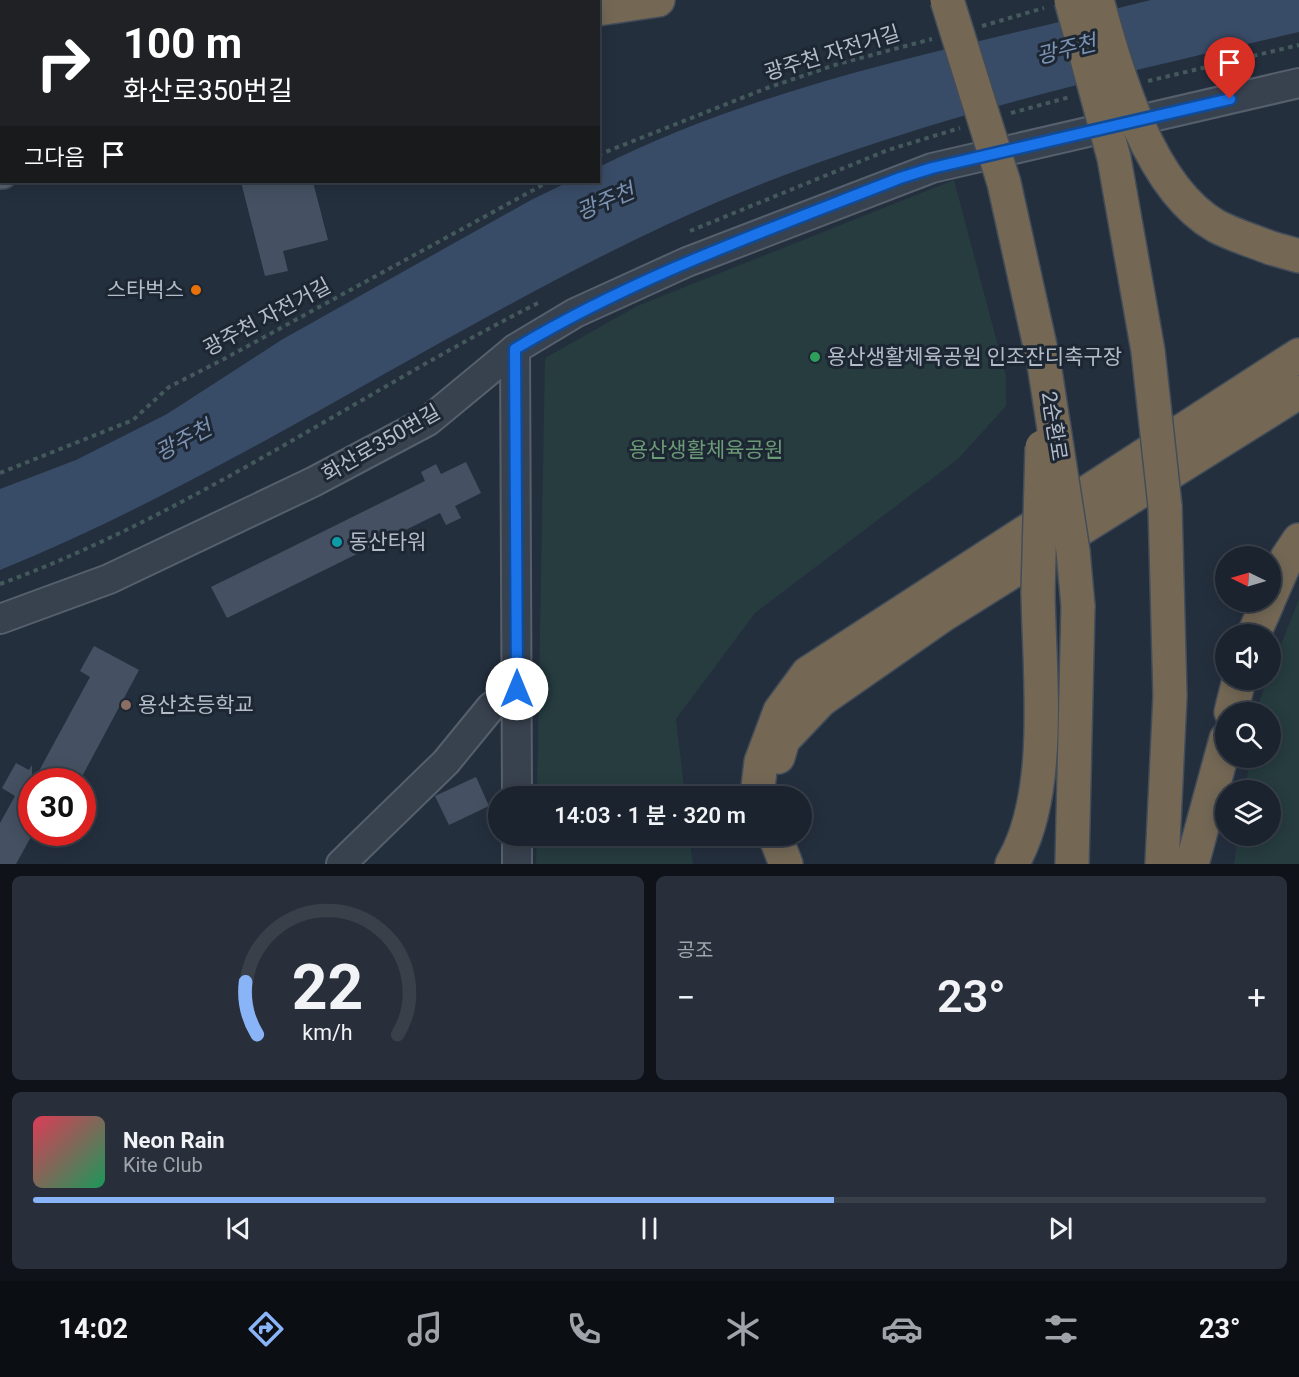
<!DOCTYPE html>
<html lang="ko">
<head>
<meta charset="utf-8">
<style>
  body { margin:0; font-family:Roboto,"Noto Sans KR",sans-serif; background:#282f3a; color:#f1f3f6; height:100vh; display:flex; flex-direction:column; font-size:22px; white-space:nowrap }
  * { box-sizing:border-box; margin:0 }
  p { font-size:20px; color:#a0a4aa }
  .icon { flex:none; width:33px; height:33px; fill:none; stroke:currentColor; stroke-width:2; stroke-linecap:round; stroke-linejoin:round }
  .map { position:relative; height:864px; overflow:hidden }
  .drawer { display:flex; flex-direction:column; gap:12px; padding:12px; background:#0f1319; flex:1 }
  .drawer>* { flex:none }
  .banner { position:absolute; left:0px; top:0px; width:600px; height:183px; box-shadow:0 3px 15px #0003,0 0 0 2px #39404a; background:#202124; color:#fff; overflow:hidden }
  .needle { width:39px; rotate:275deg }
  .controls { position:absolute; left:1215px; top:546px; display:grid; gap:12px }
  .controls a { display:grid; place-items:center; width:66px; height:66px; border-radius:50%; background:#1b232e; box-shadow:0 3px 15px #0003,0 0 0 2px #39404a; font-size:30px }
  .speed { position:absolute; left:18px; top:768px; display:flex; gap:12px; font-size:30px; font-weight:700; text-align:center }
  .speed>* { display:grid; place-content:center; width:78px; height:78px; border-radius:50%; background:#1b232e; box-shadow:0 3px 15px #0003,0 0 0 2px #39404a; line-height:1 }
  .speed .limit { border:9px solid #d22; background:#fff; color:#111 }
  .pin { position:absolute; display:grid; place-items:center; width:51px; height:51px; color:#fff; margin:-62px -26px; border-radius:50% 50% 50% 0; rotate:-45deg; box-shadow:0 0 6px #0007 }
  .pin .icon { rotate:45deg }
  .me { position:absolute; width:66px; margin:-33px; rotate:0deg; stroke-linejoin:round; filter:drop-shadow(0 0 4px #0008) }
  .turn { display:flex; align-items:center; gap:21px; height:126px; padding:0 24px; font-size:27px }
  .turn .icon { width:78px; height:78px; stroke-width:2.5 }
  .turn b { display:block; font-size:42px; line-height:51px }
  .then { display:flex; align-items:center; height:57px; padding:0 24px; background:#0003; gap:12px; font-size:22px }
  .big { font-size:45px; font-weight:600; line-height:1.1 }
  .drawer .card { flex:1; display:flex; flex-direction:column; justify-content:center; gap:9px; min-width:0; padding:0 21px; border-radius:9px; background:#282f3a }
  .drawer .dial { align-items:center; gap:0 }
  .dial svg { height:156px; overflow:visible; fill:none; stroke:#39404a; stroke-width:7; stroke-linecap:round; text-anchor:middle }
  .dial text { fill:#f1f3f6; stroke:none }
  .song { display:flex; align-items:center; gap:18px }
  .cover { width:72px; height:72px; border-radius:9px; background:linear-gradient(135deg,hsl(350 70% 55%),hsl(150 70% 35%)) }
  .played { height:6px; border-radius:3px; background:linear-gradient(90deg,#8ab4f8 65%,#39404a 65%) }
  .keys { display:flex; justify-content:space-around; direction:ltr }
  .heat { display:flex; justify-content:space-between; align-items:center; font-size:33px; direction:ltr }
  .drawer .tiles { flex:1; display:grid; gap:12px; grid-template-columns:1fr 1fr }
  .card:last-child { grid-column:span 2 }
  .trip { position:absolute; left:488px; top:786px; width:324px; height:60px; border-radius:30px; background:#1b232e; box-shadow:0 3px 15px #0003,0 0 0 2px #39404a; font-weight:600; line-height:60px; text-align:center }
  .tab-bar { display:flex; height:96px; justify-content:space-around; align-items:center; background:#0b0e12; color:#a0a4aa }
  .tab-bar .icon { width:42px; height:42px }
  .tab-bar .current { color:#8ab4f8 }
  .tab-bar b { font-size:27px; color:#f1f3f6 }
  .map>svg:first-child { display:block }
  .green { fill:#263c3f }
  .water { fill:#394c67 }
  .building { fill:#455162 }
  .lines { fill:none; stroke-linecap:round; stroke-linejoin:round }
  .minor-casing { stroke:#565f6c; stroke-width:32 }
  .major-casing { stroke:#414a57; stroke-width:36 }
  .highway-casing { stroke:#434c59; stroke-width:36 }
  .path { stroke:#44595c; stroke-width:4; stroke-dasharray:4.5 4.5; stroke-linecap:butt }
  .minor { stroke:#38414e; stroke-width:28 }
  .major { stroke:#56606e; stroke-width:33 }
  .highway { stroke:#746855; stroke-width:33 }
  .highway-bridge-casing { stroke:#434c59; stroke-width:36; stroke-linecap:butt }
  .highway-bridge { stroke:#746855; stroke-width:33 }
  .route-casing { stroke:#114b97; stroke-width:15 }
  .route { stroke:#1a73e8; stroke-width:10 }
  .food-dot { fill:#e8710a; stroke:#1d2633; stroke-width:2 }
  .leisure-dot { fill:#2e9e5b; stroke:#1d2633; stroke-width:2 }
  .culture-dot { fill:#0f9aa8; stroke:#1d2633; stroke-width:2 }
  .education-dot { fill:#8d6e63; stroke:#1d2633; stroke-width:2 }
  .labels { text-anchor:middle; stroke-width:6; stroke-linejoin:round; paint-order:stroke }
  .street-label { font-size:21px; fill:#b4bcc9; stroke:#1d2633 }
  .poi-label { font-size:21px; fill:#b4bcc9; stroke:#1d2633; text-anchor:start }
  .park-label { font-size:21px; fill:#6b9a76; stroke:#1d2633 }
  .water-label { font-size:22px; font-style:italic; fill:#7c92b1; stroke:#1d2633 }
</style>
</head>
<body>
<div class="map">
<svg width="1299" height="864" viewBox="0 0 1299 864">
  <rect width="100%" height="100%" fill="#242f3e"/>
  <!-- green -->
  <g class="green">
    <path d="M0,0H304L2,2L0,46Z"/>
    <path d="M954,180L1006,376V406L958,459L755,613L676,719L685,796H537L545,358L637,306Z"/>
    <path d="M1299,599V864H1234L1238,836H1270V790H1245L1250,758H1270V712H1256L1267,680H1270L1271,670Z"/>
    <path d="M537,836H689L693,864H536Z"/>
  </g>
  <!-- water -->
  <path class="water" d="M1151,0H1299V32C1085,81 868,131 668,224C441,330 233,475 0,570V489L76,460L167,414L283,339L531,200L568,182H598L599,167C771,81 966,46 1151,0Z"/>
  <!-- building -->
  <g class="building">
    <path d="M241,182H313L328,240L283,251L288,271L265,276Z"/>
    <path d="M466,462L481,493L455,506L461,518L446,525L440,513L227,618L211,587L425,481L421,472L436,464L441,474Z"/>
    <path d="M94,646L139,670L79,782H33L90,677L80,671Z"/>
    <path d="M16,763L29,770L32,765V835L16,864H0V823L15,796L2,788Z"/>
    <path d="M476,777L489,806L449,825L435,796Z"/>
  </g>
  <g class="lines">
    <defs>
      <g id="minor">
        <path d="M515,349L517,796"/>
        <path d="M0,619L109,579L313,482L428,421L515,349L575,313L687,262L932,168L1299,83"/>
        <path d="M341,864L446,762L491,707L517,689"/>
        <path d="M517,864V836"/>
      </g>
      <g id="major">
        <path d="M502,2L506,0"/>
        <path d="M0,138H2"/>
        <path d="M0,172H2"/>
      </g>
      <g id="highway">
        <path d="M598,9L658,0"/>
        <path d="M1271,248L1299,256"/>
        <path d="M1270,597L1287,558L1299,540"/>
        <path d="M1254,634L1268,602"/>
        <path d="M1231,712L1239,680"/>
        <path d="M778,757L783,740L821,700L943,615L1299,392"/>
        <path d="M757,796L761,762L780,711L808,673L1299,355"/>
        <path d="M775,836L786,864"/>
        <path d="M1012,864C1054,794 1039,672 1038,592"/>
        <path d="M1072,864L1078,606"/>
        <path d="M1162,864L1170,696L1165,506"/>
        <path d="M1192,864L1226,739"/>
      </g>
    </defs>
    <!-- minor casing -->
    <use href="#minor" class="minor-casing"/>
    <!-- major casing -->
    <use href="#major" class="major-casing"/>
    <!-- highway casing -->
    <use href="#highway" class="highway-casing"/>
    <!-- path -->
    <g class="path">
      <path d="M982,26L1044,8"/>
      <path d="M1148,81L1299,45"/>
      <path d="M1011,113L1070,97"/>
      <path d="M598,155L767,88L838,64L932,39"/>
      <path d="M690,231L888,150L960,128"/>
      <path d="M0,473L133,420L169,387L224,359L548,182"/>
      <path d="M0,584C192,514 359,393 540,302"/>
    </g>
    <!-- minor -->
    <use href="#minor" class="minor"/>
    <!-- major -->
    <use href="#major" class="major"/>
    <!-- highway -->
    <use href="#highway" class="highway"/>
    <defs>
      <g id="highway-bridge">
        <path d="M947,0L1004,183L1044,364L1073,551L1078,606"/>
        <path d="M1071,0L1114,158L1148,351L1165,506"/>
        <path d="M1097,0C1117,72 1148,187 1216,226C1233,235 1253,241 1271,248"/>
        <path d="M1038,592L1042,447"/>
      </g>
    </defs>
    <!-- highway-bridge casing -->
    <use href="#highway-bridge" class="highway-bridge-casing"/>
    <!-- highway-bridge -->
    <use href="#highway-bridge" class="highway-bridge"/>
  </g>
  <g class="lines">
    <defs>
      <path id="route" d="M517,689L515,349C636,276 768,230 900,178L932,168L1230,99"/>
    </defs>
    <!-- route casing -->
    <use href="#route" class="route-casing"/>
    <!-- route -->
    <use href="#route" class="route"/>
  </g>
  <!-- markers -->
  <circle class="food-dot" cx="196" cy="290" r="6"/>
  <circle class="leisure-dot" cx="815" cy="357" r="6"/>
  <circle class="culture-dot" cx="337" cy="542" r="6"/>
  <circle class="education-dot" cx="126" cy="705" r="6"/>
  <g class="labels">
    <!-- street labels -->
    <g class="street-label">
      <text transform="translate(832 53) rotate(-17)" y="7">광주천 자전거길</text>
      <text transform="translate(267 317) rotate(-28)" y="7">광주천 자전거길</text>
      <text transform="translate(1054 426) rotate(81)" y="7">2순환로</text>
      <text transform="translate(381 443) rotate(-30)" y="7">화산로350번길</text>
    </g>
    <!-- poi labels -->
    <g class="poi-label">
      <text x="184" y="297" text-anchor="end">스타벅스</text>
      <text x="827" y="364">용산생활체육공원 인조잔디축구장</text>
      <text x="349" y="549">동산타워</text>
      <text x="138" y="712">용산초등학교</text>
    </g>
    <!-- park labels -->
    <g class="park-label">
      <text x="706" y="457">용산생활체육공원</text>
    </g>
    <!-- water labels -->
    <g class="water-label">
      <text transform="translate(1066 49) rotate(-14)" y="8">광주천</text>
      <text transform="translate(605 201) rotate(-23)" y="8">광주천</text>
      <text transform="translate(183 440) rotate(-28)" y="8">광주천</text>
    </g>
  </g>
</svg>
<div class="controls">
<a><svg class="needle" viewBox="-14 -14 28 28"><path d="M0-13l5 13h-10z" fill="#e53935"/><path d="M0 13l5-13h-10z" fill="#a0a4aa"/></svg></a>
<a><svg class="icon" aria-label="sound" viewBox="0 0 24 24"><path d="M4 9h4l5-4v14l-5-4H4zM17 9q2 3 0 6"/></svg></a>
<a><svg class="icon" aria-label="search" viewBox="0 0 24 24"><circle cx="10" cy="10" r="6"/><path d="M15 15l6 6"/></svg></a>
<a><svg class="icon" aria-label="layers" viewBox="0 0 24 24"><path d="M12 4l9 5-9 5-9-5zM3 14l9 5 9-5"/></svg></a>
</div>
<div class="speed"><div class="limit">30</div></div>
<div class="pin" style="left:1230px;top:99px;background:#d93025"><svg class="icon" aria-label="arrive" viewBox="0 0 24 24"><path d="M6 21V4h12l-3 4 3 4H6"/></svg></div>
<svg class="me" style="left:517px;top:689px" viewBox="-20 -20 40 40"><circle r="19" fill="#fff"/><path d="M0-13L10 11 0 6-10 11z" fill="#1a73e8"/></svg>
<div class="trip">14:03 · 1 분 · 320 m</div>
<div class="banner">
<div class="turn"><svg class="icon" aria-label="right" viewBox="0 0 24 24"><path d="M7 20v-9h11M14 6l5 5-5 5"/></svg><div><b>100 m</b>화산로350번길</div></div>
<div class="then">그다음<svg class="icon" aria-label="arrive" viewBox="0 0 24 24"><path d="M6 21V4h12l-3 4 3 4H6"/></svg></div>
</div>
</div>
<section class="drawer">
<div class="tiles">
<div class="card dial"><svg viewBox="0 0 100 80">
<path d="M14 69A42 42 0 1 1 86 69"/>
<path d="M14 69A42 42 0 0 1 8 42" stroke="#8ab4f8"/>
<text x="50" y="56" font-size="32" font-weight="700">22</text>
<text x="50" y="72" font-size="11">km/h</text>
</svg></div>
<div class="card"><p>공조</p>
<div class="heat"><a>−</a><b class="big">23°</b><a>+</a></div>
</div>
<div class="card">
<div class="song"><i class="cover"></i><div><b>Neon Rain</b><p>Kite Club</p></div></div>
<div class="played"></div>
<div class="keys"><svg class="icon" aria-label="previous" viewBox="0 0 24 24"><path d="M18 5L8 12l10 7zM5 5v14"/></svg><svg class="icon" aria-label="pause" viewBox="0 0 24 24"><path d="M8 5v14M16 5v14"/></svg><svg class="icon" aria-label="next" viewBox="0 0 24 24"><path d="M6 5l10 7-10 7zM19 5v14"/></svg></div>
</div>
</div>
</section>
<nav class="tab-bar">
<b>14:02</b>
<svg class="icon current" aria-label="directions" viewBox="0 0 24 24"><path d="M12 3l9 9-9 9-9-9zM9 14v-3h6M13 9l2 2-2 2"/></svg>
<svg class="icon" aria-label="music" viewBox="0 0 24 24"><path d="M9 18V5l10-2v13"/><circle cx="6" cy="18" r="3"/><circle cx="16" cy="16" r="3"/></svg>
<svg class="icon" aria-label="phone" viewBox="0 0 24 24"><path d="M5 4h4l2 5-3 2q2 4 5 5l2-3 5 2v4C11 20 4 13 5 4z"/></svg>
<svg class="icon" aria-label="climate" viewBox="0 0 24 24"><path d="M12 3v18M4 7l16 10M4 17L20 7"/></svg>
<svg class="icon" aria-label="car" viewBox="0 0 24 24"><path d="M5 17H2v-5l4-1 3-4h7l3 4 3 1v5h-3M9 17h6M6 11h13"/><circle cx="7" cy="17" r="2"/><circle cx="17" cy="17" r="2"/></svg>
<svg class="icon" aria-label="filters" viewBox="0 0 24 24"><path d="M4 7h16M4 17h16"/><circle cx="9" cy="7" r="2"/><circle cx="15" cy="17" r="2"/></svg>
<b>23°</b>
</nav>
</body>
</html>
